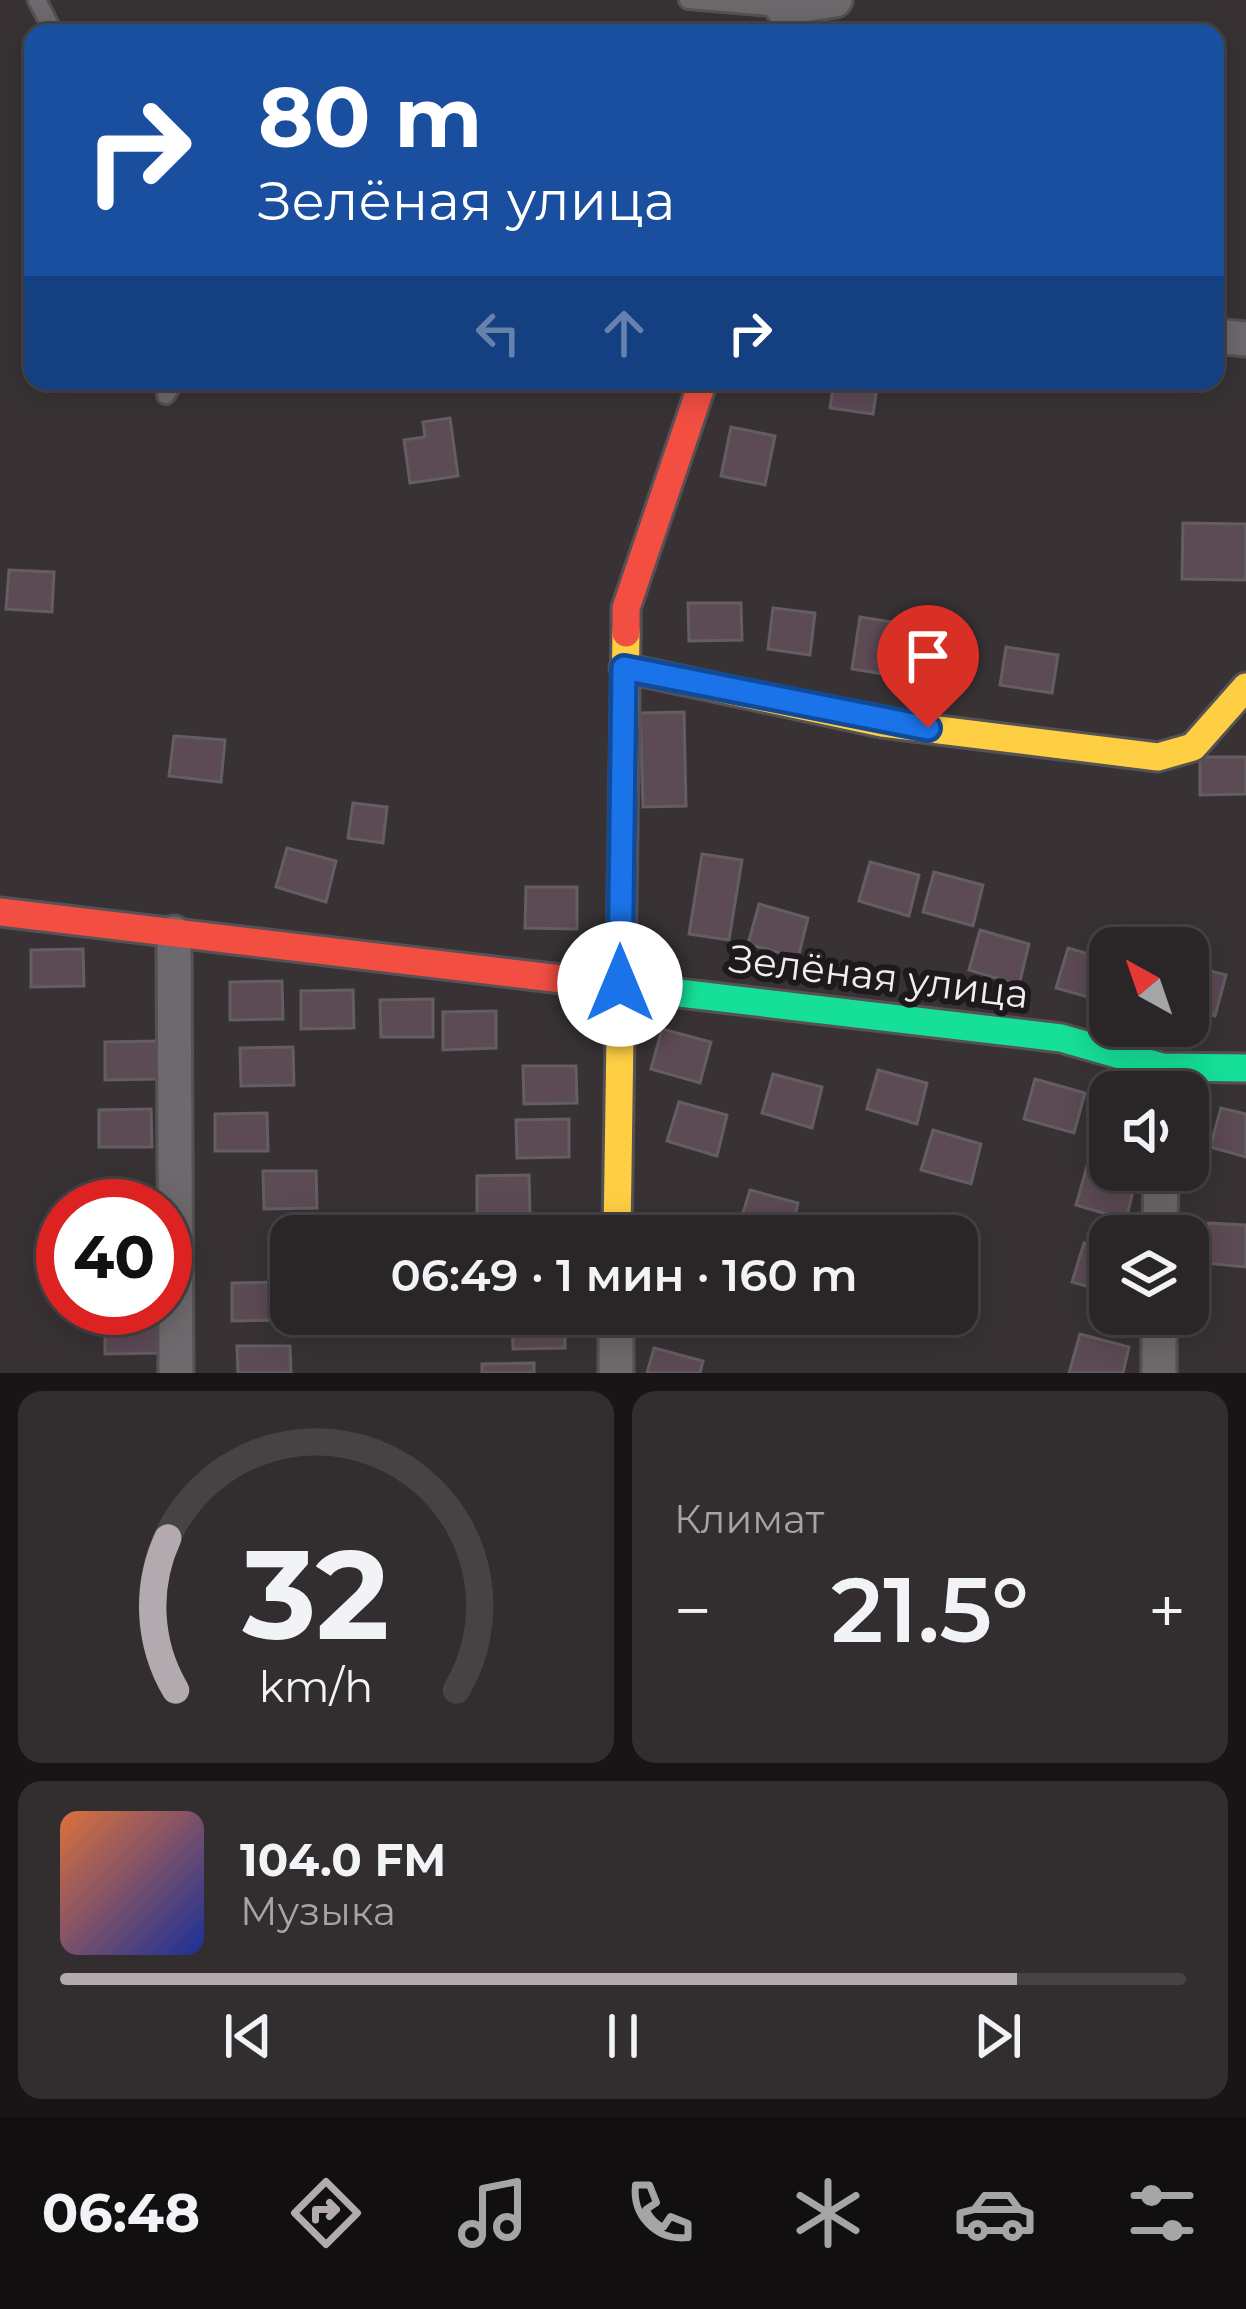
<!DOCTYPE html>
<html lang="ru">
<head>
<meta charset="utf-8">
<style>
  body { margin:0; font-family:Montserrat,sans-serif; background:#322e30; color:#f1f3f6; height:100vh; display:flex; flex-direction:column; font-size:45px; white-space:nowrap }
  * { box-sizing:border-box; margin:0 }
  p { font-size:39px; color:#a5a5a8 }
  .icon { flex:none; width:66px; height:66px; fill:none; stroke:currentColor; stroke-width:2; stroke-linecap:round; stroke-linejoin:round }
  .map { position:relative; height:1373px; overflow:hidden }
  .drawer { display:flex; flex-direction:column; gap:18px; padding:18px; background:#171516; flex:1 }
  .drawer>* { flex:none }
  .banner { position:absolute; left:24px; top:24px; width:1200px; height:366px; border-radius:24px; box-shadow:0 6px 30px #0003,0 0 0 3px #464345; background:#1a4fa0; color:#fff; overflow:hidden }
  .needle { width:78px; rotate:320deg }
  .buttons { position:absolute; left:1089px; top:927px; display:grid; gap:24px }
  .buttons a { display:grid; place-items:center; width:120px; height:120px; border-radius:24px; background:#2a2628; box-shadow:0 6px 30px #0003,0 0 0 3px #464345; font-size:60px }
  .speed { position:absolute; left:36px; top:1179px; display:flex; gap:24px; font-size:60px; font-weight:700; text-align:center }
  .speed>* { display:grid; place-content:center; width:156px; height:156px; border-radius:50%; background:#2a2628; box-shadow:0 6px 30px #0003,0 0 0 3px #464345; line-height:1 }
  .speed .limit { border:18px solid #d22; background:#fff; color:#111 }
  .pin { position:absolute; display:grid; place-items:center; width:102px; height:102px; color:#fff; margin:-123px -51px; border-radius:50% 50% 50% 0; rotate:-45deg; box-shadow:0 0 12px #0007 }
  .pin .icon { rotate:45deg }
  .me { position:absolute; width:132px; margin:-66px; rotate:0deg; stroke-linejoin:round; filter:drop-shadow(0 0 9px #0008) }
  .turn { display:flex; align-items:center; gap:42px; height:252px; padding:0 36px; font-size:54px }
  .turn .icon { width:156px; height:156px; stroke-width:2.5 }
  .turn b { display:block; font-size:84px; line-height:102px }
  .lanes { display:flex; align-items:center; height:114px; padding:0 36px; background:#0003; justify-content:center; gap:60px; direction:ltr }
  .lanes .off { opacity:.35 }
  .big { font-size:90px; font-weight:600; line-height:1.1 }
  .drawer .tile { flex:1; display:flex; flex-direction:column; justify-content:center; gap:18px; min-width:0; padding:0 42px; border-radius:24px; background:#322e30 }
  .drawer .dial { align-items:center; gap:0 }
  .dial svg { height:312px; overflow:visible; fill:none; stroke:#464345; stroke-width:7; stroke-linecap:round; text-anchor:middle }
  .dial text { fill:#f1f3f6; stroke:none }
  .song { display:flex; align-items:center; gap:36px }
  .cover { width:144px; height:144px; border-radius:18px; background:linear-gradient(135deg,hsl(20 70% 55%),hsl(230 70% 35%)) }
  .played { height:12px; border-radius:6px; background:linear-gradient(90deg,#b2aaae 85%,#464345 85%) }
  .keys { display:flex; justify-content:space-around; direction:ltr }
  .heat { display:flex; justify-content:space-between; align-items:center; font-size:66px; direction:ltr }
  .drawer .tiles { flex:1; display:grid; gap:18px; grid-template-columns:1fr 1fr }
  .tile:last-child { grid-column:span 2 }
  .trip { position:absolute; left:270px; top:1215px; width:708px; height:120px; border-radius:24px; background:#2a2628; box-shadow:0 6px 30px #0003,0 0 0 3px #464345; font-weight:600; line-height:120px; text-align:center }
  .tabs { display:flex; height:192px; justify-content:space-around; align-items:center; background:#110f10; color:#a5a5a8 }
  .tabs .icon { width:84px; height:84px }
  .tabs .on { color:#b2aaae }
  .tabs b { font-size:54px; color:#f1f3f6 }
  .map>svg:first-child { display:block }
  .building { fill:#5c4a55; stroke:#635e60; stroke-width:3 }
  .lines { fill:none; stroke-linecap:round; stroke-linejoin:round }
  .lane-casing { stroke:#565154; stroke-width:22 }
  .street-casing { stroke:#565154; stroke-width:39 }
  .fast-casing { stroke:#565154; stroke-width:33 }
  .slow-casing { stroke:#565154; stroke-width:33 }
  .jam-casing { stroke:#565154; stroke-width:33 }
  .lane { stroke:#6e696c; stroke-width:16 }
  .street { stroke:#6e696c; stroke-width:33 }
  .fast { stroke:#16e098; stroke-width:27 }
  .slow { stroke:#ffcf43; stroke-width:27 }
  .jam { stroke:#f24e42; stroke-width:27 }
  .route-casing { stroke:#114b97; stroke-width:30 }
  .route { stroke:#1a73e8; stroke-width:21 }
  .labels { text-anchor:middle; stroke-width:12; stroke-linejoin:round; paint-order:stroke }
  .street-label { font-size:39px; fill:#f3ebef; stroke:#1e191c }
</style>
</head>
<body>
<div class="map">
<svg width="1246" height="1373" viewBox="0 0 1246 1373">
  <rect width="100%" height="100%" fill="#383235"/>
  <!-- building -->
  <g class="building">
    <path d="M834,381H878L873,414L830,408Z"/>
    <path d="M450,418L458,476L410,483L404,440L425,437L423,422Z"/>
    <path d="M731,427L775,436L765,485L721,476Z"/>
    <path d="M1183,523L1246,524V580L1182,579Z"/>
    <path d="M9,570L54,572L52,612L6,609Z"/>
    <path d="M688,603H741L742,640L689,641Z"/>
    <path d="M773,608L815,613L810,655L768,649Z"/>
    <path d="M860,617L898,623L890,675L852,669Z"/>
    <path d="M910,632L961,643L953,679L902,669Z"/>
    <path d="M1006,647L1058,655L1052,693L1000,685Z"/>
    <path d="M684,712L686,806L643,807L640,713Z"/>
    <path d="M174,736L225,740L221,782L169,776Z"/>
    <path d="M1200,757H1246V794L1200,795Z"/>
    <path d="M353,803L387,807L383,843L348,838Z"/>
    <path d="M287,848L336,861L326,902L276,887Z"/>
    <path d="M702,854L742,860L729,940L689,934Z"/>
    <path d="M870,862L919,875L909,916L859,901Z"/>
    <path d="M934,872L983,885L973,926L923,912Z"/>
    <path d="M526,887H577V929L525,928Z"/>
    <path d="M759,904L808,918L798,958L748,944Z"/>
    <path d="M980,930L1029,944L1019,985L969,970Z"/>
    <path d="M1068,948L1110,960L1106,1002L1056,988Z"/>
    <path d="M83,949L84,986L31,987V950Z"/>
    <path d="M1188,965L1226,975L1215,1016L1188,1008Z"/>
    <path d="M282,981L283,1019L230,1020V982Z"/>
    <path d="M353,990L354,1028L301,1029V991Z"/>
    <path d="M433,999V1037H381L380,1000Z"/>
    <path d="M496,1011V1048L443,1050V1012Z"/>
    <path d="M662,1029L711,1042L700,1083L651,1069Z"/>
    <path d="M158,1041V1079L105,1080V1042Z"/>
    <path d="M293,1047L294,1085L241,1086L240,1048Z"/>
    <path d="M523,1066H576L577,1103L524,1104Z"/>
    <path d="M878,1070L927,1083L917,1124L867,1109Z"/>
    <path d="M773,1074L822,1087L812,1128L762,1113Z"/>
    <path d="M1035,1079L1085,1093L1074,1133L1024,1119Z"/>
    <path d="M679,1102L727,1115L717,1156L667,1141Z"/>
    <path d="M1221,1108L1246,1114V1157L1210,1147Z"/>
    <path d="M151,1109L152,1147H99V1110Z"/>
    <path d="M267,1113L268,1151H215V1114Z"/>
    <path d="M569,1119V1157L517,1158L516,1120Z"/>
    <path d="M933,1130L981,1144L971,1184L921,1170Z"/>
    <path d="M1087,1166L1136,1179L1126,1220L1076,1205Z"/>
    <path d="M263,1171H316L317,1208L264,1209Z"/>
    <path d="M529,1175L530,1213H477V1176Z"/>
    <path d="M98,1187H150L151,1206H98Z"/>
    <path d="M750,1190L798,1203L790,1236L738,1229Z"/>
    <path d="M1208,1223L1246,1225V1267L1205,1263Z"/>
    <path d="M1084,1243L1110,1250V1293L1072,1282Z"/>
    <path d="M284,1282L285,1320L232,1321V1283Z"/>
    <path d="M512,1314H565V1348L513,1349Z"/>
    <rect x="636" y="1314" width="51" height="18"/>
    <path d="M157,1315L158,1353L105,1354V1316Z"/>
    <path d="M1080,1334L1129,1347L1123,1373H1069Z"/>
    <path d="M237,1346H290L291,1373H238Z"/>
    <path d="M654,1348L703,1361L700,1373H647Z"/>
    <path d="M534,1363V1373H482V1364Z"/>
  </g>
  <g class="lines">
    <defs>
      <g id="lane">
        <path d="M37,0L54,33"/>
        <path d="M688,0L782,8"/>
        <path d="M166,395L175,381"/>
      </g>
      <g id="street">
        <path d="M782,8L835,0"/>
        <path d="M1215,336L1246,339"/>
        <path d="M174,933L176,1373"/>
        <path d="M1160,1236L1161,1170"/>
        <path d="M616,1373V1314"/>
        <path d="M1159,1373V1314"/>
      </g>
      <path id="fast" d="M611,985L1061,1038L1162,1067L1246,1068"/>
      <g id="slow">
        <path d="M624,668L882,723L1158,757L1193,747L1246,687"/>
        <path d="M617,1236L626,633"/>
      </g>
      <g id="jam">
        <path d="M626,633V608L703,381"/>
        <path d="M0,912L611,985"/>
      </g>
    </defs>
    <!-- lane casing -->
    <use href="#lane" class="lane-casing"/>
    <!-- street casing -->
    <use href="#street" class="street-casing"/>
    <!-- fast casing -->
    <use href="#fast" class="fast-casing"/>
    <!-- slow casing -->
    <use href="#slow" class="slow-casing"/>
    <!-- jam casing -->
    <use href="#jam" class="jam-casing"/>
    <!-- lane -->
    <use href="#lane" class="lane"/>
    <!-- street -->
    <use href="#street" class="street"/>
    <!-- fast -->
    <use href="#fast" class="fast"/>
    <!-- slow -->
    <use href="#slow" class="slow"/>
    <!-- jam -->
    <use href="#jam" class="jam"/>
  </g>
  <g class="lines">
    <defs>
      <path id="route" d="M620,984L624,668L928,728"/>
    </defs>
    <!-- route casing -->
    <use href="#route" class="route-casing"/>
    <!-- route -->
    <use href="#route" class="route"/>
  </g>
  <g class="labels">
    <!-- street labels -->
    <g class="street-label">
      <text transform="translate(879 976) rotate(7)" y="14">Зелёная улица</text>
    </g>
  </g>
</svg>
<div class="buttons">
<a><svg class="needle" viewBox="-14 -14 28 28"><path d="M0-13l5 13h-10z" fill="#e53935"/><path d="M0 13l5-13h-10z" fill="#a5a5a8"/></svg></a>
<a><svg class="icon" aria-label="sound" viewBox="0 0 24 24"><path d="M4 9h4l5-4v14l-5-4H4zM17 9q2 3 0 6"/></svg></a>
<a><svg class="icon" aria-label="layers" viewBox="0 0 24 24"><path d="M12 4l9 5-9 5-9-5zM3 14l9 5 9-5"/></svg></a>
</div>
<div class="speed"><div class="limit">40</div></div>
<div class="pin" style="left:928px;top:728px;background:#d93025"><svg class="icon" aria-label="arrive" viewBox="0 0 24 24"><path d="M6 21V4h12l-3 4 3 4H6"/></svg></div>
<svg class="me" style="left:620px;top:984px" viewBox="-20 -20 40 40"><circle r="19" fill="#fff"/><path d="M0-13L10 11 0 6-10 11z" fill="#1a73e8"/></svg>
<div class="trip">06:49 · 1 мин · 160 m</div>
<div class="banner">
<div class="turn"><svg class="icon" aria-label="right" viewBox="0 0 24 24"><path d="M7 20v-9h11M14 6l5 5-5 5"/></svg><div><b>80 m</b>Зелёная улица</div></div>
<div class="lanes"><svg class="icon off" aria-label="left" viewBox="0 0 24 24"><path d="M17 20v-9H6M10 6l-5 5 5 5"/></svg><svg class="icon off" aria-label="ahead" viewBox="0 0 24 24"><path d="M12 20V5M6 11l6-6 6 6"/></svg><svg class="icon" aria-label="right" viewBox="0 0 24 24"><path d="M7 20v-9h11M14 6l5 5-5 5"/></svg></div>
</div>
</div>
<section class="drawer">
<div class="tiles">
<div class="tile dial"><svg viewBox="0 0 100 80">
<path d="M14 69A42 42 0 1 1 86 69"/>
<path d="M14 69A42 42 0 0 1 12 30" stroke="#b2aaae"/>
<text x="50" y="56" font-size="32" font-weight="700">32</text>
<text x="50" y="72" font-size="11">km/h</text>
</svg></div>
<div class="tile"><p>Климат</p>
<div class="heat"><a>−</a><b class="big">21.5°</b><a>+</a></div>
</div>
<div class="tile">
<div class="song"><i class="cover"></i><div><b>104.0 FM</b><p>Музыка</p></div></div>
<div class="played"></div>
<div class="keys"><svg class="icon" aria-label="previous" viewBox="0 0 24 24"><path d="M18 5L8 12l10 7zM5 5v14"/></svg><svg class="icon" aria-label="pause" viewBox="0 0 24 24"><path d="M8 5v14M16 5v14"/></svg><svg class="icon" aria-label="next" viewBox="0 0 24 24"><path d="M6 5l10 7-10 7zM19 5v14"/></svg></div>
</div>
</div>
</section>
<nav class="tabs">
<b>06:48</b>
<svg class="icon on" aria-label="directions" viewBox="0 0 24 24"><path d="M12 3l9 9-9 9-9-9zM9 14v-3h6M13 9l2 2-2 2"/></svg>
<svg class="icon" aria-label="music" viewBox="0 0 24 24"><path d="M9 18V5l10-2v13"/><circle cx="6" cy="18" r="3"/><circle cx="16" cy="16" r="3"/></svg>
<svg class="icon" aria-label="phone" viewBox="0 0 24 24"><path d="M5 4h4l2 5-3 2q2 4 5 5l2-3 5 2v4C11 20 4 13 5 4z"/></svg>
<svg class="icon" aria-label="climate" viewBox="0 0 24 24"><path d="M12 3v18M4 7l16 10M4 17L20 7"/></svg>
<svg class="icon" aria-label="car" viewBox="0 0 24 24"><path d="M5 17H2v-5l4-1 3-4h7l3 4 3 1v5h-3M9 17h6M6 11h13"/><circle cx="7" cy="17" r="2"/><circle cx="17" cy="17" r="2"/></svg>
<svg class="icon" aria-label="filters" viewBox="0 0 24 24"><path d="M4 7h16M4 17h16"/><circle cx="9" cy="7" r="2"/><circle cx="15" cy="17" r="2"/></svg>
</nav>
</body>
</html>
